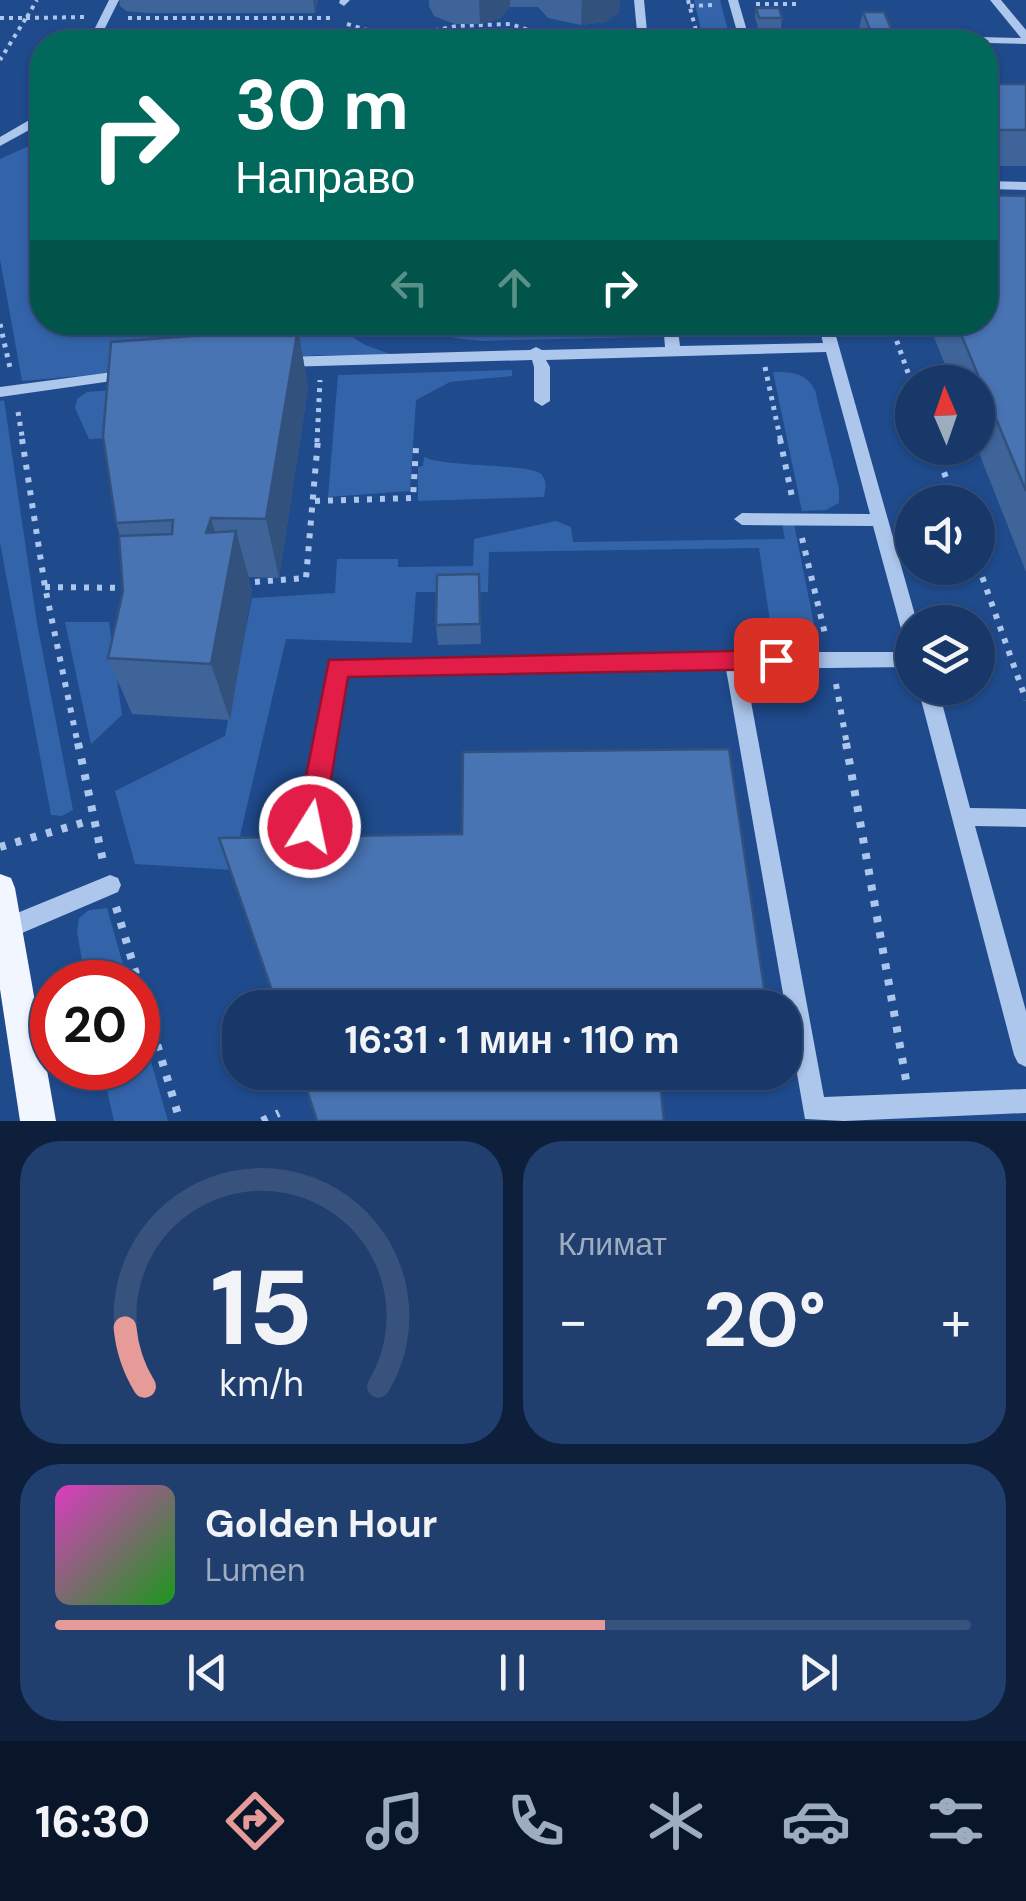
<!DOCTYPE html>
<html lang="ru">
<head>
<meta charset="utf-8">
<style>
  body { margin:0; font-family:"DM Sans",sans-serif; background:#203f6f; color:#f1f3f6; height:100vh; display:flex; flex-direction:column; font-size:38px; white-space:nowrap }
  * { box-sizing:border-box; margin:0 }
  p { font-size:32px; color:#9eacc0 }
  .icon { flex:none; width:55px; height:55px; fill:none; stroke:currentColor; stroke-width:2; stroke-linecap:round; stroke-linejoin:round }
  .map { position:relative; height:1121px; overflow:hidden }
  .details { display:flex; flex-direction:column; gap:20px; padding:20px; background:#0d1f3a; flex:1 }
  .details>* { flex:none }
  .top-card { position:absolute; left:30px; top:30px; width:968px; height:305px; border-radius:40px; box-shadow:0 2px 8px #0004,0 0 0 2px #36527d; background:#00695c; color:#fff; overflow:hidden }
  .needle { width:65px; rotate:358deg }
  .buttons { position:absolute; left:895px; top:365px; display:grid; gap:20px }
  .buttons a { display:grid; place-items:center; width:100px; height:100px; border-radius:50%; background:#173869; box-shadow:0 2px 8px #0004,0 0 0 2px #36527d; font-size:50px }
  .speed { position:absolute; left:30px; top:960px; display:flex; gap:20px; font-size:50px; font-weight:700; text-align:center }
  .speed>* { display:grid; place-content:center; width:130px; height:130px; border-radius:50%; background:#173869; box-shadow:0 2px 8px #0004,0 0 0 2px #36527d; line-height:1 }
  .speed .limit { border:15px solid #d22; background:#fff; color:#111 }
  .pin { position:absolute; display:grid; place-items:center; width:85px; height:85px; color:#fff; margin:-42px; border-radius:20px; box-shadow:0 5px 15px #0006 }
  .me { position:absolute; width:110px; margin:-55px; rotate:10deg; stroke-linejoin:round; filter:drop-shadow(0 0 8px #0008) }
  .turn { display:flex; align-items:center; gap:35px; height:210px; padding:0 40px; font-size:45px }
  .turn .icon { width:130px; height:130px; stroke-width:2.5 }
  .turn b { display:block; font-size:70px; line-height:85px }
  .lanes { display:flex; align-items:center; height:95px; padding:0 40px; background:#0003; justify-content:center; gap:50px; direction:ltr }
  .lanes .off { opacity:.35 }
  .big { font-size:75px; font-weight:700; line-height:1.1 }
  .details .card { flex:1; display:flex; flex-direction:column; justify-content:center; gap:15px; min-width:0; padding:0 35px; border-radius:40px; background:#203f6f }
  .details .dial { align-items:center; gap:0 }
  .dial svg { height:260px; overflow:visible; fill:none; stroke:#36527d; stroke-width:7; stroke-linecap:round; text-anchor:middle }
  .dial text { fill:#f1f3f6; stroke:none }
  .song { display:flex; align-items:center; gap:30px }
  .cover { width:120px; height:120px; border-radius:15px; background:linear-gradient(135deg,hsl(310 70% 55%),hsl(120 70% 35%)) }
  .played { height:10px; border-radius:5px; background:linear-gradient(90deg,#e69b98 60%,#36527d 60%) }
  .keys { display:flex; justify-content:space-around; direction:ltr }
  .heat { display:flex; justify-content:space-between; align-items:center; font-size:55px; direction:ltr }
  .details .tiles { flex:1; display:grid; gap:20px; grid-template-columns:1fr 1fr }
  .card:last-child { grid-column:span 2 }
  .trip { position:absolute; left:222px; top:990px; width:580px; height:100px; border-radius:40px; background:#173869; box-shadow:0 2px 8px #0004,0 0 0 2px #36527d; font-weight:700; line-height:100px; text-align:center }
  .tab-bar { display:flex; height:160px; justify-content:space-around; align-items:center; background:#09162a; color:#9eacc0 }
  .tab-bar .icon { width:70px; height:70px }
  .tab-bar .active { color:#e69b98 }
  .tab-bar b { font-size:45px; color:#f1f3f6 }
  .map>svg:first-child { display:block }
  .green { fill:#3363a9 }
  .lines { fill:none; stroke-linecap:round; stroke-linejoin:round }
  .path-far3 { stroke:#acc6ec; stroke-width:4; stroke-dasharray:4 5; stroke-linecap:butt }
  .path-far2 { stroke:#acc6ec; stroke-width:5; stroke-dasharray:4 6; stroke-linecap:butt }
  .path-far1 { stroke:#acc6ec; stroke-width:6; stroke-dasharray:5 8; stroke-linecap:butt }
  .path { stroke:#acc6ec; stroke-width:8; stroke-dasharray:6 10; stroke-linecap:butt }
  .minor { fill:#acc6ec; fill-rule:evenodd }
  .major { fill:#f2f6fe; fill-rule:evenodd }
  .wall { fill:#3e649a }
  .shaded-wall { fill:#32517d }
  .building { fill:#4874b3; stroke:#32517d; stroke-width:2.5 }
  .route { fill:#e11d48; stroke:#92132f; stroke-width:2.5 }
</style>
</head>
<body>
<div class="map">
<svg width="1026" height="1121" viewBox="0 0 1026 1121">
  <rect width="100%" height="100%" fill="#1f4a8c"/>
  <!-- green -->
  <g class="green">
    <path d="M694,0H720L731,42H704Z"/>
    <path d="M119,29H312L310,42H113Z"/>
    <path d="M42,140V322L331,323L365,345L393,355H319L22,381L0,259V159Z"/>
    <path d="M402,323H658L653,332L643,337L481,341L455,338Z"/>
    <path d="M512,370V376L450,382L416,400L410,491L328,497L338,375Z"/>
    <path d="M773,372C792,372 805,372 815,390L839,489V503L826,510L802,511Z"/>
    <path d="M301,375L114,438L89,439L75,408L77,399L87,392Z"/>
    <path d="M4,400L37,623L73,810L62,816L51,815L0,543V401Z"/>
    <path d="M424,457C448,468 529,463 541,474C548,481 545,489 544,497L418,501V467L423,466Z"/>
    <path d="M556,521L571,527L573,542L785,539L782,523L794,524L818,644L773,641L759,548L489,552L488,592H416L412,643L286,639L232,870L135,864L115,791L225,736L252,598L335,593L337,559H398V567L473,566L474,539Z"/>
    <path d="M65,622H109L122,715L91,744Z"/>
    <path d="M107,908L128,982H86L77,932L79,918L89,910Z"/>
    <path d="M138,1016L168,1121H114L102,1068H138Z"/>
  </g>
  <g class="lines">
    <!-- path-far3 -->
    <g class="path-far3">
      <path d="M688,0L699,42"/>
      <path d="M756,4H800"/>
      <path d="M690,6L714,5"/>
      <path d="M27,17L37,0"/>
      <path d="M0,18H26L0,60"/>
      <path d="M26,18L85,17"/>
      <path d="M128,18H330"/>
      <path d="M347,24L393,38L457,26L510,24L544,35L624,31"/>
    </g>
    <!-- path-far2 -->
    <g class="path-far2">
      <path d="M890,322L912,384"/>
      <path d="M0,324L11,372"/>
      <path d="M765,367L781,442"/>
      <path d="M18,412L23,442"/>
      <path d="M317,442L320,380"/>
    </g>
    <!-- path-far1 -->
    <g class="path-far1">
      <path d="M22,439L45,587L78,745"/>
      <path d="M780,439L792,497"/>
      <path d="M935,448L955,502"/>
      <path d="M315,501L413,498L416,447L420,443"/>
      <path d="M802,538L826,638"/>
      <path d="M978,565L1026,700"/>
      <path d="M242,583L306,578L318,439"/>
      <path d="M45,587L130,588"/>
      <path d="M836,684L847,745"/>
    </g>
    <!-- path -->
    <g class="path">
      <path d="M78,743L103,861"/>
      <path d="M846,743L906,1080"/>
      <path d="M0,847L92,820"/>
      <path d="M116,907L180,1121"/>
      <path d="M262,1121L279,1113"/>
    </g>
    <!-- minor -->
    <g class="minor">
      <path d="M109,0H119L98,42H88Z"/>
      <path d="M340,0H350L344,6L339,3Z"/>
      <path d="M634,0H644L648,42H638Z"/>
      <path d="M728,0H738L747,31L1021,38L990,0H1001L1026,30V44L749,37L750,42H740Z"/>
      <path d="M38,115H42V123L0,146V137Z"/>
      <path d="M985,181L1026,182V190L985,189Z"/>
      <path d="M663,322H677L680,346L823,343L818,322H832L917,622H912V643L905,641L903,636L873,526L742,525L734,519L742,513L870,514L826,352L546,360L550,367V401L542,406L534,401V367L532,360L283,367L276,362L283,357L530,350L536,347L542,350L665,347Z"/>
      <path d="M128,370L136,375L133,378L0,397V387Z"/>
      <path d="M734,652H912V667L745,669L824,1097L1026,1089V1113L844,1121L805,1119L726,669L345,675L320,827L317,834L310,836L303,834L300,827L330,662Z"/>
      <path d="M918,688H938L970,808L1026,809V827L975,826L1026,1011V1067L1018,1063L1014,1055Z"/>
      <path d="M110,875L118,878L121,885L118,892L8,939L0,936V920Z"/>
    </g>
    <!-- major -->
    <path class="major" d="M0,874L11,878L15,888L56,1121H20L0,989Z"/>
  </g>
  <!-- wall -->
  <g class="wall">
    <path d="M119,0H318L315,13H146L126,11L120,6Z"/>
    <path d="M429,0H620L619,12L605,22L581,25L548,18L538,7H510L499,19L480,24H455L434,16L429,6Z"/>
    <path d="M756,8L782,18L781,28H758L755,17Z"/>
    <path d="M863,12L897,42H856Z"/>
    <rect x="985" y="84" width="41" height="82"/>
    <path d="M1026,196V572L977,448L978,382H952L928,322H985Z"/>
    <path d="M298,328L308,388L279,578L248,577L252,589L230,720L132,714L108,658L123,591L120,536L116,523Z"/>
    <path d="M479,574L481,644L438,645L436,625Z"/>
  </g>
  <!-- shaded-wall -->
  <g class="shaded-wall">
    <path d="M313,0H318L315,13Z"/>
    <path d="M479,0H510V7L499,19L480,24Z"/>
    <path d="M582,0H620L619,12L605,22L581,25Z"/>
    <path d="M298,328L308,388L279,578L266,519Z"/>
    <path d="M211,518L228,577L236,531L252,589L230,720L211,664L206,533Z"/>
  </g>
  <!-- building -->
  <g class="building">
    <path d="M756,8H779L782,18H759Z"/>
    <path d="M863,12H884L897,42H875Z"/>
    <rect x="985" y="84" width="41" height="46"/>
    <path d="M985,195L1026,196V491L956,322H985Z"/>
    <path d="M298,328L266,519L211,518L206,533L236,531L211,664L108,658L123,591L119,536L172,534L173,520L116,523L103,436L111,342Z"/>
    <path d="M479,574L480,624L436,625L437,575Z"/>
    <path d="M729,749L767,1008H278L219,838L462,834L463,752Z"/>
    <path d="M301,1072H659L664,1121H317Z"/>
  </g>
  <!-- route -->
  <path class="route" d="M776,650L785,653L788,660L785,666L776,669L348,677L323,827L319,835L310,839L300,835L296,827L329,660Z"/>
</svg>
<div class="buttons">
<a><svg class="needle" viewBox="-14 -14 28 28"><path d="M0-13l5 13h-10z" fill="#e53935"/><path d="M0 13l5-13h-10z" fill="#9eacc0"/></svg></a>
<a><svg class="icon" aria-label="sound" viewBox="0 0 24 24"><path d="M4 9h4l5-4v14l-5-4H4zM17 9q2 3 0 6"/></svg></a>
<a><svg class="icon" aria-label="layers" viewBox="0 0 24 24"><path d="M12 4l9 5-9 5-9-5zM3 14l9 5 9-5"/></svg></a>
</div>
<div class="speed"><div class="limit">20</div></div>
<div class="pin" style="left:776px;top:660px;background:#d93025"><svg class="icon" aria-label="arrive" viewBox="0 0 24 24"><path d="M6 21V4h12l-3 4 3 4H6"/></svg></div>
<svg class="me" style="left:310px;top:827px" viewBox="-20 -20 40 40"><circle r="17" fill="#e11d48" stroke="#fff" stroke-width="3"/><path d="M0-11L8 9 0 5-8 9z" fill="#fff"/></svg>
<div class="trip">16:31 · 1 мин · 110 m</div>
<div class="top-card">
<div class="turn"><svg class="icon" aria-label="right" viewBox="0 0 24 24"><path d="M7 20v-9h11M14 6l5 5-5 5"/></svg><div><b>30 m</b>Направо</div></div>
<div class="lanes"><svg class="icon off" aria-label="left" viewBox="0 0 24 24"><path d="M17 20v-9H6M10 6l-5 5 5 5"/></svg><svg class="icon off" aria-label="ahead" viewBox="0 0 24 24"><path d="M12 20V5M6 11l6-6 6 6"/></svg><svg class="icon" aria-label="right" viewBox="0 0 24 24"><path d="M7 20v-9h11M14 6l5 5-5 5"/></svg></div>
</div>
</div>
<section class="details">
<div class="tiles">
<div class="card dial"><svg viewBox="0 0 100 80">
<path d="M14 69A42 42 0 1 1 86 69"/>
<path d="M14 69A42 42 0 0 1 8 51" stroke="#e69b98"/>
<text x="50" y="56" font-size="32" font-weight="700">15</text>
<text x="50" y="72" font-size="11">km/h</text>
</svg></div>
<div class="card"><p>Климат</p>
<div class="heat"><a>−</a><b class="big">20°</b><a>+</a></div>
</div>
<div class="card">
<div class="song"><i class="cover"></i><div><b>Golden Hour</b><p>Lumen</p></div></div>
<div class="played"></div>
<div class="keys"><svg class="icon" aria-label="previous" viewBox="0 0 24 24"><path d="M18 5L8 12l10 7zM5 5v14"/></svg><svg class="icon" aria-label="pause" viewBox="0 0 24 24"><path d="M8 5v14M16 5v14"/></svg><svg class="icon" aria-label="next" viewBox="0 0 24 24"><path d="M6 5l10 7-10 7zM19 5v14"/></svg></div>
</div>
</div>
</section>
<nav class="tab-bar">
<b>16:30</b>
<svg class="icon active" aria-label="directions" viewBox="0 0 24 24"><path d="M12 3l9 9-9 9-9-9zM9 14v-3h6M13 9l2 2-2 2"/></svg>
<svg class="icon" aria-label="music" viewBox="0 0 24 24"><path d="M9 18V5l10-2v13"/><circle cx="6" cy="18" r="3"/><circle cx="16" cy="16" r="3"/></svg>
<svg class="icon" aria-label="phone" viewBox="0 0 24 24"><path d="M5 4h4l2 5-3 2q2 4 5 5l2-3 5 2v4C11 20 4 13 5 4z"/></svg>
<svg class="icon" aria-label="climate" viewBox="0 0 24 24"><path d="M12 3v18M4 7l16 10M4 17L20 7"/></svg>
<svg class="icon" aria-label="car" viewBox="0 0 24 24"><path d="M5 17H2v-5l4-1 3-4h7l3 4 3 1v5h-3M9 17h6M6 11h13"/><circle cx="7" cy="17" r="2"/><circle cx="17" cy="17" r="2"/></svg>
<svg class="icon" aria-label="filters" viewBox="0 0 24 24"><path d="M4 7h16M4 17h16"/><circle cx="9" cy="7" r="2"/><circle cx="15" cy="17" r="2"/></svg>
</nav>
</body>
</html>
